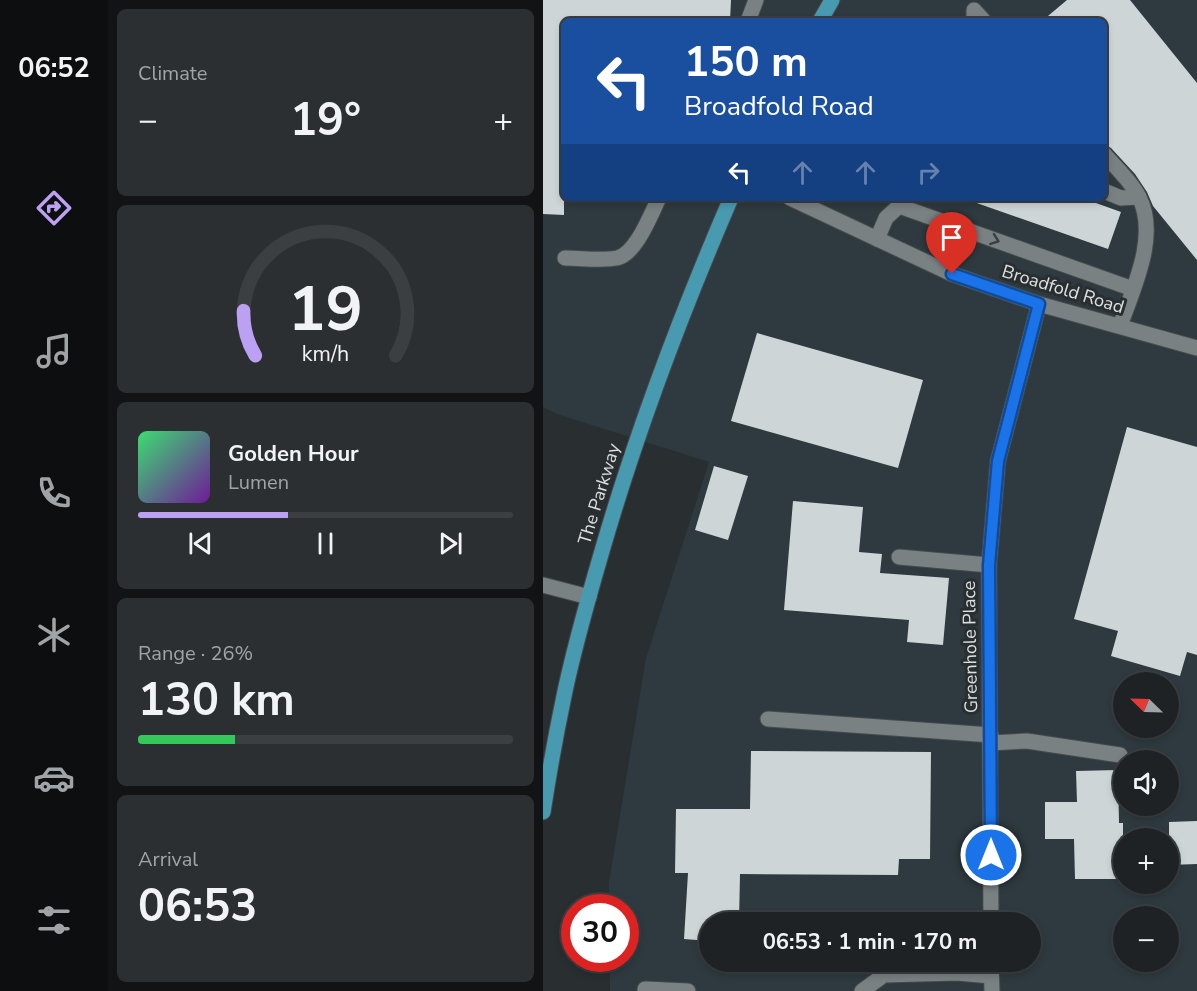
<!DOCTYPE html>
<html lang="en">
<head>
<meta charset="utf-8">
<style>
  body { margin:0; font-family:"Nunito Sans",sans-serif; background:#2c2f32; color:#f1f3f6; height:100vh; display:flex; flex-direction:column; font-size:22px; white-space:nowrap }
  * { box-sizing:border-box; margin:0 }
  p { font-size:20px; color:#a1a4a7 }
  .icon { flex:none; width:33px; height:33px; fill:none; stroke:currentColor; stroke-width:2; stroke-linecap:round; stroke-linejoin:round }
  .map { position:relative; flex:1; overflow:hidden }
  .panel { display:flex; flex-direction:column; gap:9px; padding:9px; background:#111314; width:435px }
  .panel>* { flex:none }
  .hud { position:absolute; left:18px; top:18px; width:546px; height:183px; border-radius:9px; box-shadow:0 3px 9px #0003,0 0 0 2px #3c3f42; background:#1a4fa0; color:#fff; overflow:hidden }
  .needle { width:39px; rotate:293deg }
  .controls { position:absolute; left:570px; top:672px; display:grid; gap:12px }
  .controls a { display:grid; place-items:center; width:66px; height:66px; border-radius:50%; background:#1f2225; box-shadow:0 3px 9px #0003,0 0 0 2px #3c3f42; font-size:30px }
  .speed { position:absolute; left:18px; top:894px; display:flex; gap:12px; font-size:30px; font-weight:700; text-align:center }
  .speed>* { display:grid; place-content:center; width:78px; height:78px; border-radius:50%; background:#1f2225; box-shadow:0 3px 9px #0003,0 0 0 2px #3c3f42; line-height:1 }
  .speed .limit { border:9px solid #d22; background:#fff; color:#111 }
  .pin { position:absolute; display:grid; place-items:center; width:51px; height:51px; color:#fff; margin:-62px -26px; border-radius:50% 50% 50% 0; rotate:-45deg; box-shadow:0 0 6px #0007 }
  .pin .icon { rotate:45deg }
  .me { position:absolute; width:66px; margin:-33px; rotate:0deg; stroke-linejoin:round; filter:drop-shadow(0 0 4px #0008) }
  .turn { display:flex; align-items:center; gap:21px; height:126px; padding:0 24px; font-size:27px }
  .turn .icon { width:78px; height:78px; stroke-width:2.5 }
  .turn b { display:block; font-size:42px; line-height:51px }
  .lanes { display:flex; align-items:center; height:57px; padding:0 24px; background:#0003; justify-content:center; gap:30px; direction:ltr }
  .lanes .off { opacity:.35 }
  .big { font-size:45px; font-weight:700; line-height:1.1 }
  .panel .card { flex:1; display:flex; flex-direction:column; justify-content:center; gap:9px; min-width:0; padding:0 21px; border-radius:9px; background:#2c2f32 }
  .panel .dial { align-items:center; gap:0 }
  .dial svg { height:156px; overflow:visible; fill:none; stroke:#3c3f42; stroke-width:7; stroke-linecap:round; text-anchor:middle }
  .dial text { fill:#f1f3f6; stroke:none }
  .song { display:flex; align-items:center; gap:18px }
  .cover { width:72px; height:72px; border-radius:9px; background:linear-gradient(135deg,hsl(140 70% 55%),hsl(280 70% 35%)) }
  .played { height:6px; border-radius:3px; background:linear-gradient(90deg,#bca0f2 40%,#3c3f42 40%) }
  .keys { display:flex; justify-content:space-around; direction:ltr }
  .heat { display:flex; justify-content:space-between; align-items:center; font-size:33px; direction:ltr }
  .charge { height:9px; border-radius:4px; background:linear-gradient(90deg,#34c759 26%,#3c3f42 0) }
  .trip { position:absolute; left:156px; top:912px; width:342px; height:60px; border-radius:30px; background:#1f2225; box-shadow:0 3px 9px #0003,0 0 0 2px #3c3f42; font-weight:700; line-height:60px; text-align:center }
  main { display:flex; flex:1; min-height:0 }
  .menu { display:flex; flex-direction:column; width:108px; justify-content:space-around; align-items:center; background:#0c0e0f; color:#a1a4a7 }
  .menu .icon { width:42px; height:42px }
  .menu .on { color:#bca0f2 }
  .menu b { font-size:27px; color:#f1f3f6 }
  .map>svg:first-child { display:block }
  .built { fill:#2e3a3f; fill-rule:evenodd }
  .building { fill:#cdd5d7 }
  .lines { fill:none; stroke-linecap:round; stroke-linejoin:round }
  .minor-casing { stroke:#464b4c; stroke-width:17 }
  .major-casing { stroke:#464b4c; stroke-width:17 }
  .minor { stroke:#7a8183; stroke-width:15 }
  .major { stroke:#489ab1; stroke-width:15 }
  .oneway { stroke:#393f41 }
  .route-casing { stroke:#114b97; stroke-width:15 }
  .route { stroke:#1a73e8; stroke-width:10 }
  .labels { text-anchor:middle; stroke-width:6; stroke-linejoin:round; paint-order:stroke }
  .street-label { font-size:18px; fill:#dce0e1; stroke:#292e31 }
</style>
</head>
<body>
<main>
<nav class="menu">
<b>06:52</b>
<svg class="icon on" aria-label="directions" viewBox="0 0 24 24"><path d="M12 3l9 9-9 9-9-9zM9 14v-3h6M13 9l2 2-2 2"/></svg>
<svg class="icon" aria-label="music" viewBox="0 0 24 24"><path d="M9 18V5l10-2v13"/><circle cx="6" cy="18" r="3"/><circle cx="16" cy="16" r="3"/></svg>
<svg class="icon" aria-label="phone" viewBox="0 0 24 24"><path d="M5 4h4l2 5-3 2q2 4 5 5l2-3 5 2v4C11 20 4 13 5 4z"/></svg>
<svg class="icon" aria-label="climate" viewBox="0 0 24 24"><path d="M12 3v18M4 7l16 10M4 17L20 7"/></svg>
<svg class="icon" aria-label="car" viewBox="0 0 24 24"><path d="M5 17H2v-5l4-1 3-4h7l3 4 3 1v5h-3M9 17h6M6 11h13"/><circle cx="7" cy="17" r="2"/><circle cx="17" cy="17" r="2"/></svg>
<svg class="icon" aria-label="filters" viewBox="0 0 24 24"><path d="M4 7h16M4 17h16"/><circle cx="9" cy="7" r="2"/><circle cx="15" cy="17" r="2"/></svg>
</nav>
<section class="panel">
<div class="card"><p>Climate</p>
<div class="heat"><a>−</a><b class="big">19°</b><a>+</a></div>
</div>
<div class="card dial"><svg viewBox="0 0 100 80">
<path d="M14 69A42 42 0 1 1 86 69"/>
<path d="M14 69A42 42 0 0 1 8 46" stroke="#bca0f2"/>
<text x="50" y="56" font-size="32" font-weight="700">19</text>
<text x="50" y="72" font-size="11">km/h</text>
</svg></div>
<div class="card">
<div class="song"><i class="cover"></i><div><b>Golden Hour</b><p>Lumen</p></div></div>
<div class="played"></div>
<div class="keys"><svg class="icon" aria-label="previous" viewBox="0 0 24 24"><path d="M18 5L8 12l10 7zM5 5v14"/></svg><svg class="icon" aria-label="pause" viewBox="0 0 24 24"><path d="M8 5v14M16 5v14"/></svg><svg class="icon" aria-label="next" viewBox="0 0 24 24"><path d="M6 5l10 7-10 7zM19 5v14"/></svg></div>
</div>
<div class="card"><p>Range · 26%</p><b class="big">130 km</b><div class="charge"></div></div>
<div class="card"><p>Arrival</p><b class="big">06:53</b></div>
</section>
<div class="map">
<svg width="654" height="991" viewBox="0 0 654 991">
  <rect width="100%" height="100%" fill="#292e31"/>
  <!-- built -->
  <path class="built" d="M0,0H654V991H67V959L82,958V908L66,907V882L103,658L166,462L14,414L0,407ZM21,21H561V198H21ZM580,682H626V728H580ZM580,760H626V806H580ZM580,838H626V884H580ZM580,916H626V962H580ZM166,922H488V962H166Z"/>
  <!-- building -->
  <g class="building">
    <path d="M0,0H188L187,21H21V215L0,214Z"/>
    <path d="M524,0H587L654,83V260L610,206L604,192L592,174L568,148L561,144V21H499Z"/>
    <path d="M429,198H539L578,212L565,249L428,201Z"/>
    <path d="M214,333L380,380L355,468L188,421Z"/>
    <path d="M584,427L654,447V655L644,652L637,676L568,656L575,631L531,619Z"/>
    <path d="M171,466L205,476L185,540L152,530Z"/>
    <path d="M250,501L320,507L316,552L339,554L337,573L406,578L400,645L364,642L366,620L241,610Z"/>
    <path d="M208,751L388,752L387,859H356L355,875L197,874L196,922H166V941L141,939L145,873H132L133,809H207Z"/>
    <path d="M575,770L576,823H580V865L577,866V879H532L531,839H502V802H534L533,771Z"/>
    <path d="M654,821V864L626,865V822Z"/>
  </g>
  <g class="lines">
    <defs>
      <g id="minor">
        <path d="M205,21L213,0"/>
        <path d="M431,21V10L441,21"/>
        <path d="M561,154C573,168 588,181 596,197C616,236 590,289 577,326"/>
        <path d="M561,191L578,198L596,197"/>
        <path d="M247,198L409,274L496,304L654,348"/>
        <path d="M334,239L343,218L356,206L590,289"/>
        <path d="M22,258C39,258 58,261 74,258C93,254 108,214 116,198"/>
        <path d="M356,557L446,565"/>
        <path d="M0,585L46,597"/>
        <path d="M225,719L448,735"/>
        <path d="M447,743L484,741L577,755"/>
        <path d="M448,922L446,565L455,461L496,304"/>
        <path d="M448,962L449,991"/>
        <path d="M102,989L145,991"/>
        <path d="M319,991L341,975L414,973L448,976"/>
      </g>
      <g id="major">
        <path d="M277,21L289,0"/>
        <path d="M0,812C6,773 13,734 21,696C31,647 45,599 59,551C94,430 138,314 188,198"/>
      </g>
    </defs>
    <!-- minor casing -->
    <use href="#minor" class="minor-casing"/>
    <!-- major casing -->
    <use href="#major" class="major-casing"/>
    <!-- minor -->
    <use href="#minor" class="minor"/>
    <!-- major -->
    <use href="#major" class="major"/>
  </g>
  <!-- one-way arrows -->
  <defs><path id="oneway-chevron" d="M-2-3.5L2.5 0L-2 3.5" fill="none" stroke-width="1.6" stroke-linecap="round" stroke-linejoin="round" transform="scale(1.5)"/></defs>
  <use class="oneway" href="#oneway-chevron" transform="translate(452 240) rotate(20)"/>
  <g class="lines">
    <defs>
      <path id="route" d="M409,274L496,304L455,461L446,565L448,855"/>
    </defs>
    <!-- route casing -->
    <use href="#route" class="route-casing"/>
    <!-- route -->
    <use href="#route" class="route"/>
  </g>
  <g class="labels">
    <!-- street labels -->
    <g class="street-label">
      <text transform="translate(520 289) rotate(17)" y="6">Broadfold Road</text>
      <text transform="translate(56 494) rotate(-73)" y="6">The Parkway</text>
      <text transform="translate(427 647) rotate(-91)" y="6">Greenhole Place</text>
    </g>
  </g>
</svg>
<div class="controls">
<a><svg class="needle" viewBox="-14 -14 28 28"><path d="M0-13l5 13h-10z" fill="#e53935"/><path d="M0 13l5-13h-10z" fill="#a1a4a7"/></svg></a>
<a><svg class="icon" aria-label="sound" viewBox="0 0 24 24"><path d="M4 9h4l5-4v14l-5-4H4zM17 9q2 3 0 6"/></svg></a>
<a>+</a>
<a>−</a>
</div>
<div class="speed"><div class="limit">30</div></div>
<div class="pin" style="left:409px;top:274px;background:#d93025"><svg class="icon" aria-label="arrive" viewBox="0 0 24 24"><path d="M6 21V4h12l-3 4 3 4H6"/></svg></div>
<svg class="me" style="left:448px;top:855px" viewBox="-20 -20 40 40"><circle r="17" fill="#1a73e8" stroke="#fff" stroke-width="3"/><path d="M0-11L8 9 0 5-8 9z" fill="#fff"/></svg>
<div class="trip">06:53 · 1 min · 170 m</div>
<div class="hud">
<div class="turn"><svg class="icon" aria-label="left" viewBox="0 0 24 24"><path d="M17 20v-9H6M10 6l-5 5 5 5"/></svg><div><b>150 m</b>Broadfold Road</div></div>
<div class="lanes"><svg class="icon" aria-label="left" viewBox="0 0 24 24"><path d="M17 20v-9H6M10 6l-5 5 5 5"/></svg><svg class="icon off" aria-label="ahead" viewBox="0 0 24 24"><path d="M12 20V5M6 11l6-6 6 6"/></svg><svg class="icon off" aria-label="ahead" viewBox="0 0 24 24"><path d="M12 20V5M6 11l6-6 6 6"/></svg><svg class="icon off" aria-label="right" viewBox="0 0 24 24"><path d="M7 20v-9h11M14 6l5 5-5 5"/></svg></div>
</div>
</div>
</main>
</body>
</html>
